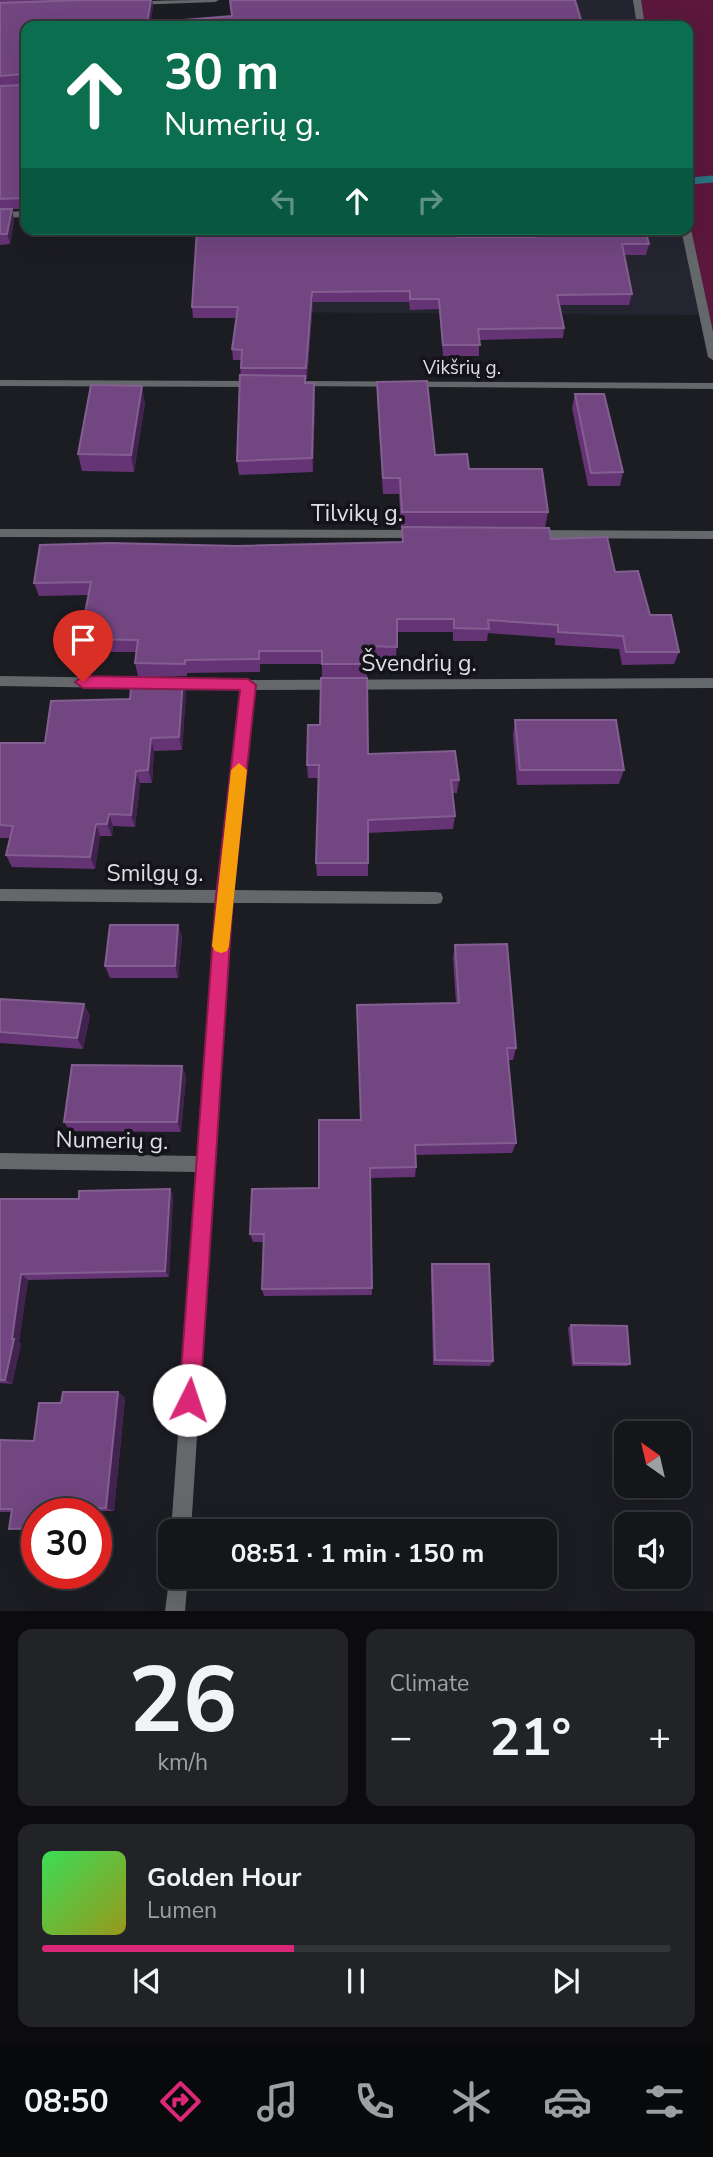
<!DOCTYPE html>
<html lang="en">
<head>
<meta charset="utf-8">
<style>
  body { margin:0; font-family:"Nunito Sans",sans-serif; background:#222327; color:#f1f3f6; height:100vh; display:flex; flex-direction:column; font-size:26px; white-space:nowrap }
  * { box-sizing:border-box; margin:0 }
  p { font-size:23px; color:#9d9fa2 }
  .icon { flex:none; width:38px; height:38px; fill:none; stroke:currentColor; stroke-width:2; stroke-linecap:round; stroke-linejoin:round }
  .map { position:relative; height:1611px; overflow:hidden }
  .sheet { display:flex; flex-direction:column; gap:18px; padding:18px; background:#0c0c0e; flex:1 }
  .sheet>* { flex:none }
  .top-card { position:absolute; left:21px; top:21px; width:672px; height:214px; border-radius:14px; box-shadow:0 7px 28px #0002,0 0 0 2px #343539; background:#0b6e4f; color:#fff; overflow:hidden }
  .needle { width:46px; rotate:326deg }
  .buttons { position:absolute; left:614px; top:1421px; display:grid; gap:14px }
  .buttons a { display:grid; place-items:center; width:77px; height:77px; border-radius:14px; background:#15161a; box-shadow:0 7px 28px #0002,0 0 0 2px #343539; font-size:35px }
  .speed { position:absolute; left:21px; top:1498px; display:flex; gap:14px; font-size:35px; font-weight:700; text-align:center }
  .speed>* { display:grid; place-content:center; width:91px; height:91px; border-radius:50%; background:#15161a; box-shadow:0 7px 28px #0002,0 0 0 2px #343539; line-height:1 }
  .speed .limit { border:10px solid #d22; background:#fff; color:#111 }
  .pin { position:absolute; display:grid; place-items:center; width:60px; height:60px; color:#fff; margin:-72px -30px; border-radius:50% 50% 50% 0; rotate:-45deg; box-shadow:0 0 7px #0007 }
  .pin .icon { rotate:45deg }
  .me { position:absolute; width:77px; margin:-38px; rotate:4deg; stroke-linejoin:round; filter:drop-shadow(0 0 5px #0008) }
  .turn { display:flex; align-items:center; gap:24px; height:147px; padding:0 28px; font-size:32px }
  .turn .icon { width:91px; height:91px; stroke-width:2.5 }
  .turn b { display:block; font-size:49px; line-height:60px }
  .lanes { display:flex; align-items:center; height:66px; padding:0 28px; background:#0003; justify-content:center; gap:35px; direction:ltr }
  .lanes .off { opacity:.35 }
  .big { font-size:52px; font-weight:700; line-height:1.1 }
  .sheet .widget { flex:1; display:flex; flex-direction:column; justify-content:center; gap:10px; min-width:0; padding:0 24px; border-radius:14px; background:#222327 }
  .sheet .dial { align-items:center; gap:0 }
  .dial b { font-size:91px; line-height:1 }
  .song { display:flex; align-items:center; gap:21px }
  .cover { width:84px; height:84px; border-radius:10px; background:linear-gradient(135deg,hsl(130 70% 55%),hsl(60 70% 35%)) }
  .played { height:7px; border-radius:4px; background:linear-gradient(90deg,#db2777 40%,#343539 40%) }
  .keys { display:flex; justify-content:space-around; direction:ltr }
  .heat { display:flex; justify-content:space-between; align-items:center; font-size:38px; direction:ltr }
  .sheet .tiles { flex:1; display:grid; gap:18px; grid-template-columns:1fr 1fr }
  .widget:last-child { grid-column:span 2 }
  .trip { position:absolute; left:158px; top:1519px; width:399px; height:70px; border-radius:14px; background:#15161a; box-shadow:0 7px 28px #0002,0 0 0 2px #343539; font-weight:700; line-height:70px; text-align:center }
  .menu { display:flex; height:112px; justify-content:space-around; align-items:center; background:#08090a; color:#9d9fa2 }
  .menu .icon { width:49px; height:49px }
  .menu .active { color:#db2777 }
  .menu b { font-size:32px; color:#f1f3f6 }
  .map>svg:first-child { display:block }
  .built { fill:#252531 }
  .green { fill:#5b173c }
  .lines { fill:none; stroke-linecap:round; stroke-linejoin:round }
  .stream { stroke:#2a7282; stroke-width:7 }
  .street { fill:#65686b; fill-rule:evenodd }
  .wall { fill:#653475 }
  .shaded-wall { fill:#42234f }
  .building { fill:#724681; stroke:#835e90; stroke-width:2 }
  .route { fill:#db2777; stroke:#8e194d; stroke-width:2 }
  .slow { fill:#f59e0b }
  .labels { text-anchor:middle; stroke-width:7; stroke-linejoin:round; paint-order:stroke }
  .far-street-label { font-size:19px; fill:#dedee3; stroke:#131319 }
  .street-label { font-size:23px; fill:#dedee3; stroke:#131319 }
</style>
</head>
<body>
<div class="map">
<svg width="713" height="1611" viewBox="0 0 713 1611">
  <rect width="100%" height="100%" fill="#1c1d23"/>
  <!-- built -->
  <g class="built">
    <path d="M432,0H637L641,26H433Z"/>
    <path d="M240,229H686L702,315L236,312Z"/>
  </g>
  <!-- green -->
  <path class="green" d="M637,0H713V357L688,229V26H641Z"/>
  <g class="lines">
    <!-- stream -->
    <path class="stream" d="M690,181L713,179"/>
    <!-- street -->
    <g class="street">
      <path d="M219,0L215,2L134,5L130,3C144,0 199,0 219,0Z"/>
      <path d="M633,0H641L645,26H637Z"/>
      <path d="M26,211V217L0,218V212Z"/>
      <path d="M688,227L691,229L713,332V360L708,357L681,229H688Z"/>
      <path d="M0,380L258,381L263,384L258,387L0,386Z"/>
      <path d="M295,381L713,383V389L291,386L290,384Z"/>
      <path d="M0,529L419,530L425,534L419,538L0,537Z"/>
      <path d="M533,530L713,531V539L533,538L527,534Z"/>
      <path d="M0,676L249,680L713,678V688L255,690L232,890L436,892L441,893L443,898L441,903L436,904L231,903L191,1531H171L197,1172L0,1169V1153L198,1156L216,903L0,901V889L217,890L242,690L0,686Z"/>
      <path d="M170,1573V1577H188L185,1611H165Z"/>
    </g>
  </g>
  <!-- wall -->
  <g class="wall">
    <path d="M0,0H152L153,7L150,22L232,16L230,0L582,23L26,26V209H10L14,220L10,244L0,245V86L24,84L0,86Z"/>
    <path d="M539,229H645L649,244L646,255H624L632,294L629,305H560L564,328L563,338L479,340V356H443L439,309L410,310L409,302H313L307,379H305L306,383L315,397L313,472L239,475L237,461L241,360H233L232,349L236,318H193L192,307L458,237H534L535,230H539Z"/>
    <path d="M377,382L435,455L469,469L548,512L545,528L551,539L615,572L679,652L674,664L622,665L619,649L555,645V638L488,633L487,641H453V632H397L396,659H367V677H322V664H260V672L187,673V676H138L135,663L136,652H84L80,639L89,595L39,596L34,583L237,546L402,542V528H401L399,494H383L377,398Z"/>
    <path d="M575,394L623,472L620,486H588L572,408Z"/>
    <path d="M145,402L134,472L82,471L78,454Z"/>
    <path d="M183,678L186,692L182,750L154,751L152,783H140L135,827L113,826L112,836H100L95,869L12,867L6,855L10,838H0V743H45L130,699Z"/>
    <path d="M515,720L624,770L619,784L517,785L513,735Z"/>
    <path d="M368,754L459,780L457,793H453L455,816L453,829L368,833V876H317L316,863L319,778H308L307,765Z"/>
    <path d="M178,925L182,938L178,978H110L105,966Z"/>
    <path d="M455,945L516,1048L513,1060H508L516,1143L512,1153L415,1155L416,1167L415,1177L370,1178L372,1295L264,1296L262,1289L263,1242H253L250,1234L319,1188L360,1120L456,1003L453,958Z"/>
    <path d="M0,999L84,1004L90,1016L83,1049L0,1043Z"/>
    <path d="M182,1066L186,1076L181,1132L70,1131L64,1122Z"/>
    <path d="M170,1189L173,1196L169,1277L28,1280L19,1342L21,1344L12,1384L0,1383V1199H79Z"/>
    <path d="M432,1264L493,1361L490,1366L433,1365L431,1271Z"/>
    <path d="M571,1325L630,1364L627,1366H572L568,1328Z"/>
    <path d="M118,1392L125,1398L114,1511H75L37,1514V1530H21L9,1529L11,1512H0V1440L34,1441L61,1403Z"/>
  </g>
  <!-- shaded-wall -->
  <g class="shaded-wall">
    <path d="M151,0H152L153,7L150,26L147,23Z"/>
    <path d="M12,209L14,220L10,244L7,234Z"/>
    <path d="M312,292L313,302L307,379L306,368Z"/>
    <path d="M314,383L315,397L313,472L312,458Z"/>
    <path d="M142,386L145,402L134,472L131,455Z"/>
    <path d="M183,678L186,692L182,750L179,737Z"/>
    <path d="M151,738L154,751L152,783L148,770Z"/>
    <path d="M136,771L140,783L135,827L131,815Z"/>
    <path d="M109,814L113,826L112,836L107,824Z"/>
    <path d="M96,824L100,836L95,869L90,857Z"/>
    <path d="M178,925L182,938L178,978L175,966Z"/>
    <path d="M84,1004L90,1016L83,1049L77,1038Z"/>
    <path d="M182,1066L186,1076L181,1132L177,1122Z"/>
    <path d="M170,1189L173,1196L169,1277L165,1271Z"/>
    <path d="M21,1274L28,1280L19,1342L21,1344L12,1384L5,1380Z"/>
    <path d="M118,1392L125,1398L114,1511L106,1508Z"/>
    <path d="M65,1509L75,1511L74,1514H64Z"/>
  </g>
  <!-- building -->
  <g class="building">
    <path d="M81,0H151L147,23L232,16L230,0H575L582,23H603L604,26H26V82L24,74L0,76V3Z"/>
    <path d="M26,83V201L23,198L0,199V86L24,85Z"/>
    <path d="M0,209H12L7,234H0Z"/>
    <path d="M197,229H455L458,237H536L535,230H544V229H645L649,244H622L632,294L557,295L564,328L478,329L480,345H443L439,299H410V291L312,292L306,368H241L242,350L232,349L238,307H192Z"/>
    <path d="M240,375L305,376V383H314L312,458L237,461Z"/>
    <path d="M427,381L435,455L467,454L469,469H542L548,512H402L400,478H383L377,382Z"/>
    <path d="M91,385L142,386L131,455L78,454Z"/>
    <path d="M575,394H604L623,472L591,473Z"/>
    <path d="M402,527L549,528L551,539L607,537L615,572L638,571L650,615H671L679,652H626L623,636L558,632V625L488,620L489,629L454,628V619H397V647L366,646L367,664H322V651H259V659L185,660V664L135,663L138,640L80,639L91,582L34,583L40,545L110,543L237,546L403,542Z"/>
    <path d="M132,677L183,678L179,737L151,738L148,770L136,771L131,815L109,814L107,824H96L90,857L6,855L13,826L0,825V743H45L51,701L130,699Z"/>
    <path d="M321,678H367L368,754L455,751L459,780H451L455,816L368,820V863H316L319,765H307L308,725H320Z"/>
    <path d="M515,720H616L624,770H520Z"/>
    <path d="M110,925H178L175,966H105Z"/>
    <path d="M507,944L516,1048H507L516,1143L415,1145L416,1167L370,1168L372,1288L262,1289L264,1234H250L252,1189L319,1188V1120H361L357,1005L459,1003L455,945Z"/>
    <path d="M0,999L84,1004L77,1038L0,1032Z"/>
    <path d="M72,1065L182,1066L177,1122H64Z"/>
    <path d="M170,1189L165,1271L21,1274L12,1339H14L5,1380H0V1199H79V1191Z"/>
    <path d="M432,1264H489L493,1361L435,1360Z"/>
    <path d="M571,1325L627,1326L630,1364L574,1363Z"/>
    <path d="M63,1392H118L106,1508L65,1509L64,1514H37V1528L9,1529L12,1509H0V1440L34,1441L39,1403H61Z"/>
  </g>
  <!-- route -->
  <path class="route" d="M83,676L248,679L256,685L233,896L200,1400L197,1407L189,1411L182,1407L179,1400L216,896L240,690L83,688L75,682Z"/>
  <!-- slow -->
  <path class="slow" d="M239,763L247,770L229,946L227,951L221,953L215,951L212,946L231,770Z"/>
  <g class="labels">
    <!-- far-street labels -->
    <g class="far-street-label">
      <text x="462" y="374">Vikšrių g.</text>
    </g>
    <!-- street labels -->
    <g class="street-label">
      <text x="357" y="521">Tilvikų g.</text>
      <text x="419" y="671">Švendrių g.</text>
      <text x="155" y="881">Smilgų g.</text>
      <text transform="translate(112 1140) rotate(1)" y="8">Numerių g.</text>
    </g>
  </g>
</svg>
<div class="buttons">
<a><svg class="needle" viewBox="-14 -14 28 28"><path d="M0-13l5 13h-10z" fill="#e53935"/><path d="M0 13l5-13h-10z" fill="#9d9fa2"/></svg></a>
<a><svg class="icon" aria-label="sound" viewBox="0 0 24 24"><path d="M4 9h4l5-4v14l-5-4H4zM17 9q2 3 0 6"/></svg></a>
</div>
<div class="speed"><div class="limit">30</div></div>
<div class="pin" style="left:83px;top:682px;background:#d93025"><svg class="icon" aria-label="arrive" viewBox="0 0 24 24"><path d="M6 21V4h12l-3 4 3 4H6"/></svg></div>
<svg class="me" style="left:189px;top:1400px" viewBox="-20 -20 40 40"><circle r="19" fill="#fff"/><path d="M0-13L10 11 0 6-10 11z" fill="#db2777"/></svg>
<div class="trip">08:51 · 1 min · 150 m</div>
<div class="top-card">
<div class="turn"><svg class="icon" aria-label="ahead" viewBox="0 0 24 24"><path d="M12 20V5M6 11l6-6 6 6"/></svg><div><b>30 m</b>Numerių g.</div></div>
<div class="lanes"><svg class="icon off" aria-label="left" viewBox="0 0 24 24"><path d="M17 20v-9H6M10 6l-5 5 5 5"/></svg><svg class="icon" aria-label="ahead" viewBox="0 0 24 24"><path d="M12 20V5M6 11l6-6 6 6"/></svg><svg class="icon off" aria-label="right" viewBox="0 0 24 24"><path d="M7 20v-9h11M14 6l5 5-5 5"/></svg></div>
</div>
</div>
<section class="sheet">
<div class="tiles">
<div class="widget dial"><b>26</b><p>km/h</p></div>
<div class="widget"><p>Climate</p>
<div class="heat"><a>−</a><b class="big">21°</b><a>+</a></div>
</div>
<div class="widget">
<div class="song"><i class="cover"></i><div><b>Golden Hour</b><p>Lumen</p></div></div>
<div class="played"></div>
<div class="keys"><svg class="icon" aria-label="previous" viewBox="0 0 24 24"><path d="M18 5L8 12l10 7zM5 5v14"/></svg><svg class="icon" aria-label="pause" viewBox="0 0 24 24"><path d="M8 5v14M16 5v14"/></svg><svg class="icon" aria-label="next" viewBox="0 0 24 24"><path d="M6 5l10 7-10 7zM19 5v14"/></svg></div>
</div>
</div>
</section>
<nav class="menu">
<b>08:50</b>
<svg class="icon active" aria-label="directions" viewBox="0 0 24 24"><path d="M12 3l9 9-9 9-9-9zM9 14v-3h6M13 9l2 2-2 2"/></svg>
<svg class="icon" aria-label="music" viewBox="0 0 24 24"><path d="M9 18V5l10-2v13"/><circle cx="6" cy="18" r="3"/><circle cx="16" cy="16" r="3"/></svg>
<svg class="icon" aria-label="phone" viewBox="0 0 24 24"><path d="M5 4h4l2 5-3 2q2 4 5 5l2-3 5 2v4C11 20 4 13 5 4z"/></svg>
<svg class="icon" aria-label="climate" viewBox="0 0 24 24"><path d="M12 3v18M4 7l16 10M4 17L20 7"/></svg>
<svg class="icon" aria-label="car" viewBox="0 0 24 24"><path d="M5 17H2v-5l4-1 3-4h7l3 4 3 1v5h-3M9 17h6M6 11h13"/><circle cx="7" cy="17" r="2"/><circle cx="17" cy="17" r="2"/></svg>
<svg class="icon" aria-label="filters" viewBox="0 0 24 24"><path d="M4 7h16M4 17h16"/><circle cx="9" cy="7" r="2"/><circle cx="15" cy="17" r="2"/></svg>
</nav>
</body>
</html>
